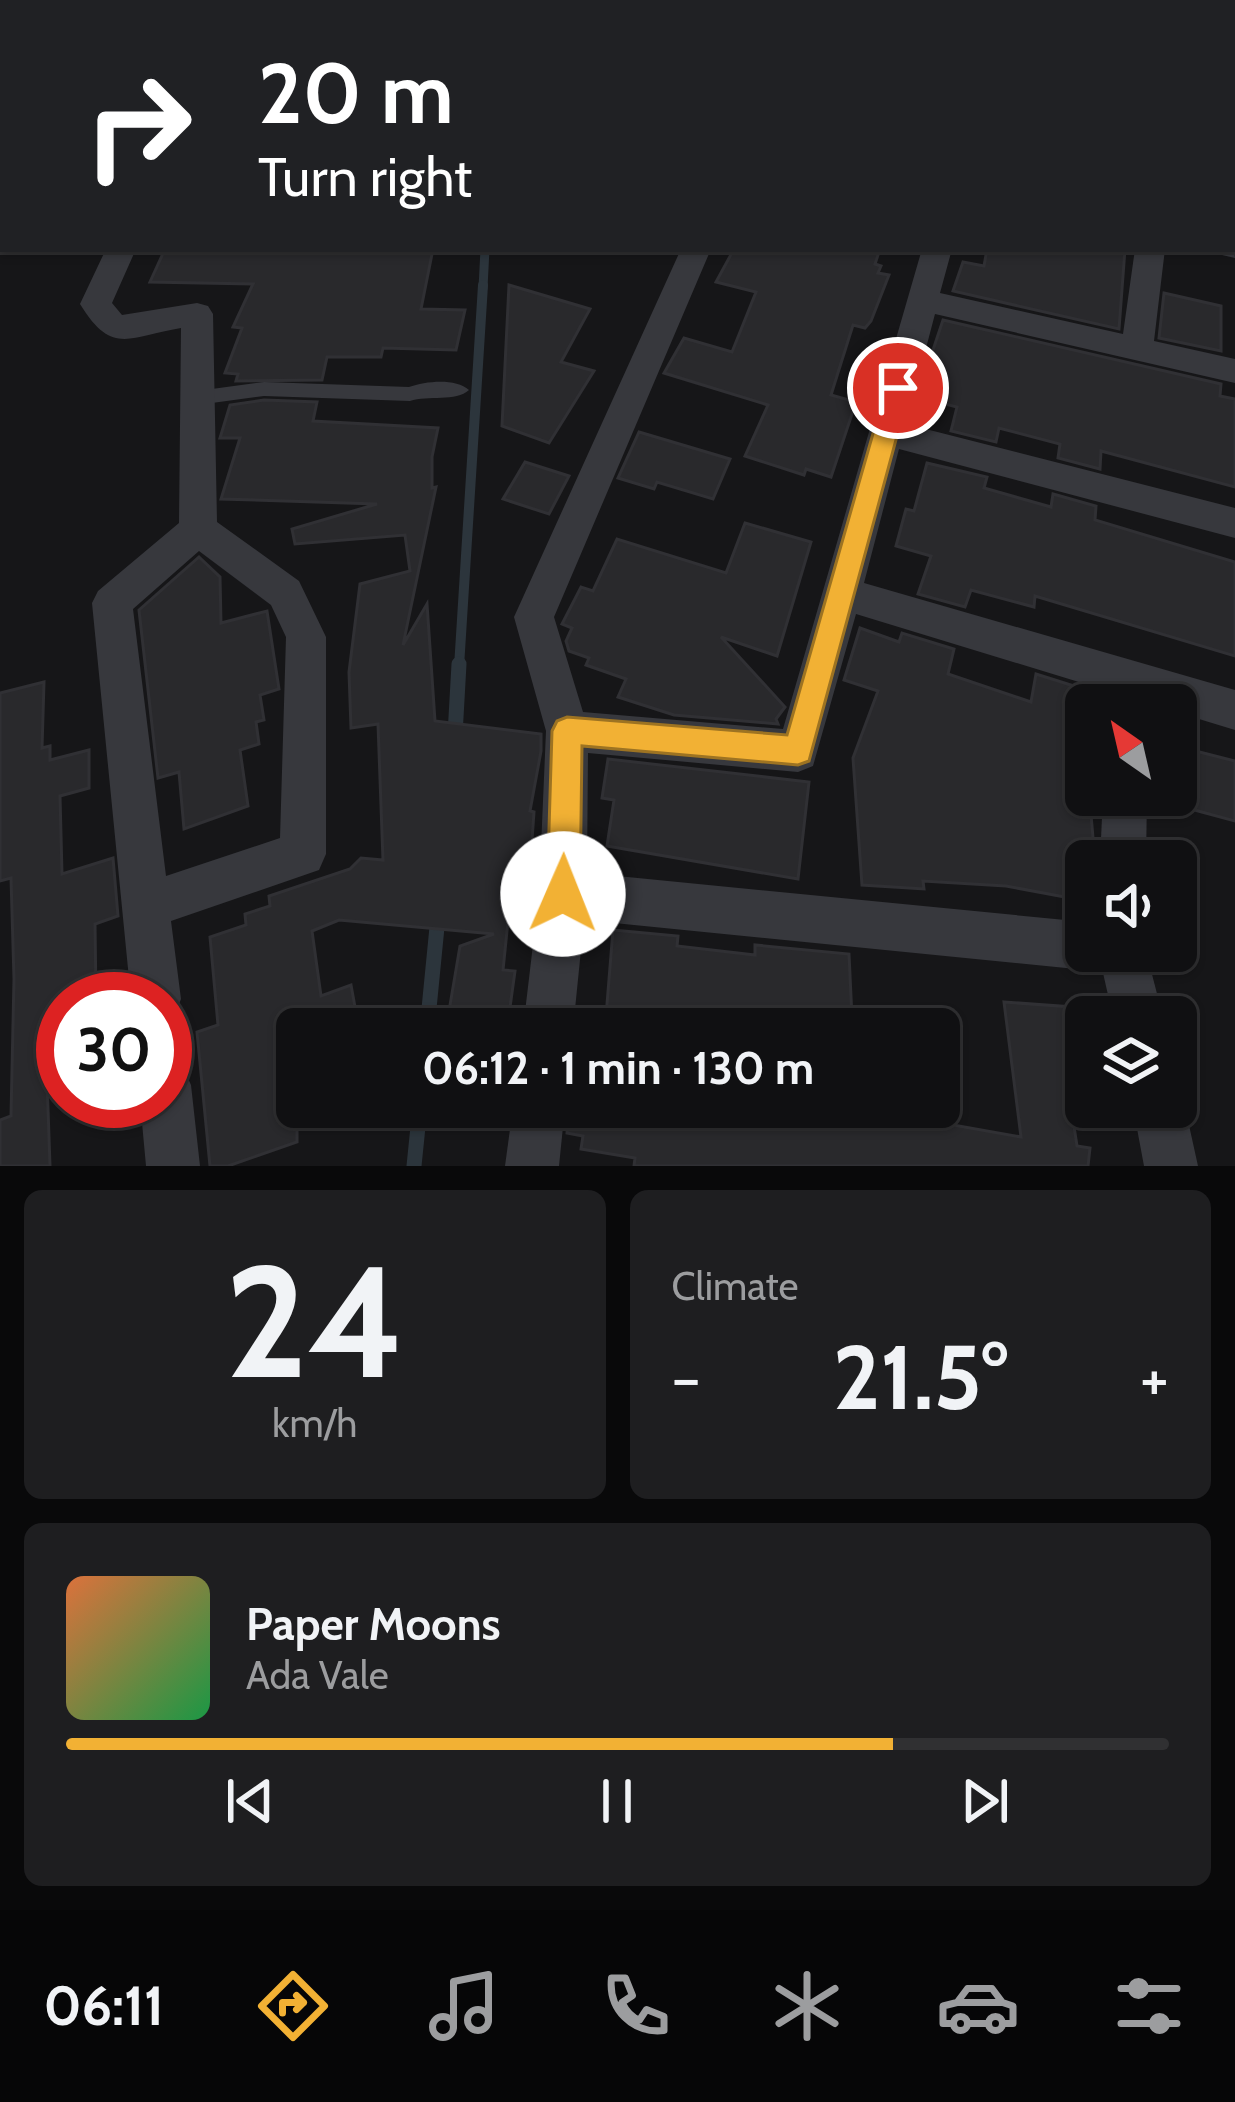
<!DOCTYPE html>
<html lang="en">
<head>
<meta charset="utf-8">
<style>
  body { margin:0; font-family:Cabin,sans-serif; background:#1e1e20; color:#f1f3f6; height:100vh; display:flex; flex-direction:column; font-size:45px; white-space:nowrap }
  * { box-sizing:border-box; margin:0 }
  p { font-size:39px; color:#9c9d9f }
  .icon { flex:none; width:66px; height:66px; fill:none; stroke:currentColor; stroke-width:2; stroke-linecap:round; stroke-linejoin:round }
  .map { position:relative; height:1166px; overflow:hidden }
  .panel { display:flex; flex-direction:column; gap:24px; padding:24px; background:#09090a; flex:1 }
  .panel>* { flex:none }
  .guide { position:absolute; left:0px; top:0px; width:1236px; height:252px; box-shadow:0 3px 9px #0004,0 0 0 3px #303032; background:#202124; color:#fff; overflow:hidden }
  .needle { width:78px; rotate:326deg }
  .tools { position:absolute; left:1065px; top:684px; display:grid; gap:24px }
  .tools a { display:grid; place-items:center; width:132px; height:132px; border-radius:18px; background:#101012; box-shadow:0 3px 9px #0004,0 0 0 3px #303032; font-size:60px }
  .speed { position:absolute; left:36px; top:972px; display:flex; gap:24px; font-size:60px; font-weight:700; text-align:center }
  .speed>* { display:grid; place-content:center; width:156px; height:156px; border-radius:50%; background:#101012; box-shadow:0 3px 9px #0004,0 0 0 3px #303032; line-height:1 }
  .speed .limit { border:18px solid #d22; background:#fff; color:#111 }
  .pin { position:absolute; display:grid; place-items:center; width:102px; height:102px; color:#fff; margin:-51px; border:6px solid #fff; border-radius:50%; box-shadow:0 3px 12px #0007 }
  .me { position:absolute; width:132px; margin:-66px; rotate:1deg; stroke-linejoin:round; filter:drop-shadow(0 0 9px #0008) }
  .turn { display:flex; align-items:center; gap:42px; height:252px; padding:0 60px; font-size:54px }
  .turn .icon { width:156px; height:156px; stroke-width:2.5 }
  .turn b { display:block; font-size:84px; line-height:102px }
  .big { font-size:90px; font-weight:700; line-height:1.1 }
  .panel .widget { flex:1; display:flex; flex-direction:column; justify-content:center; gap:18px; min-width:0; padding:0 42px; border-radius:18px; background:#1e1e20 }
  .panel .dial { align-items:center; gap:0 }
  .dial b { font-size:156px; line-height:1 }
  .song { display:flex; align-items:center; gap:36px }
  .cover { width:144px; height:144px; border-radius:18px; background:linear-gradient(135deg,hsl(20 70% 55%),hsl(140 70% 35%)) }
  .played { height:12px; border-radius:6px; background:linear-gradient(90deg,#f2b134 75%,#303032 75%) }
  .keys { display:flex; justify-content:space-around; direction:ltr }
  .heat { display:flex; justify-content:space-between; align-items:center; font-size:66px; direction:ltr }
  .panel .tiles { flex:1; display:grid; gap:24px; grid-template-columns:1fr 1fr }
  .widget:last-child { grid-column:span 2 }
  .trip { position:absolute; left:276px; top:1008px; width:684px; height:120px; border-radius:18px; background:#101012; box-shadow:0 3px 9px #0004,0 0 0 3px #303032; font-weight:700; line-height:120px; text-align:center }
  .tab-bar { display:flex; height:192px; justify-content:space-around; align-items:center; background:#060607; color:#9c9d9f }
  .tab-bar .icon { width:84px; height:84px }
  .tab-bar .selected { color:#f2b134 }
  .tab-bar b { font-size:54px; color:#f1f3f6 }
  .map>svg:first-child { display:block }
  .lines { fill:none; stroke-linecap:round; stroke-linejoin:round }
  .stream-far2 { stroke:#2c353c; stroke-width:9 }
  .stream-far1 { stroke:#2c353c; stroke-width:10 }
  .stream { stroke:#2c353c; stroke-width:15 }
  .building { fill:#29292c; stroke:#303034; stroke-width:3 }
  .lane { fill:#37383d; fill-rule:evenodd }
  .street { fill:#37383d; fill-rule:evenodd }
  .route { fill:#f2b134; stroke:#9d7322; stroke-width:3 }
</style>
</head>
<body>
<div class="map">
<svg width="1235" height="1166" viewBox="0 0 1235 1166">
  <rect width="100%" height="100%" fill="#161618"/>
  <g class="lines">
    <!-- stream-far2 -->
    <path class="stream-far2" d="M483,288L485,249"/>
    <!-- stream-far1 -->
    <path class="stream-far1" d="M459,667L483,285"/>
    <!-- stream -->
    <g class="stream">
      <path d="M455,735L459,664"/>
      <path d="M427,1029L438,917"/>
      <path d="M414,1166L420,1107"/>
    </g>
  </g>
  <!-- building -->
  <g class="building">
    <path d="M165,249H433L421,309L465,310L456,350L383,348L381,357H327L322,380L236,381L238,374L225,373L242,328L233,327L253,284L150,282Z"/>
    <path d="M734,249H880L875,264L881,266L878,273L889,275L871,321L865,328L853,325L831,395L856,402L831,477L806,469L804,475L745,456L768,405L664,373L684,338L732,352L756,292L716,282Z"/>
    <path d="M987,249H1125L1119,329L953,291L963,262L984,266Z"/>
    <path d="M509,285L590,309L561,362L594,371L549,443L502,426Z"/>
    <path d="M1164,293L1221,306V351L1159,338Z"/>
    <path d="M943,320L1221,384L1220,396L1235,399V487L1101,451L1100,469L1058,458L1060,444L999,428L996,442L951,431L957,407L941,403L943,395L920,389Z"/>
    <path d="M264,400L317,402L313,421L438,428L432,457V488L436,487L403,645L427,604L435,721L541,734V751L530,811L534,812L529,883L512,882L503,970L515,971L507,1029H446L460,946L494,934L339,920L312,931L321,996L351,985L359,1029H297V1142L228,1166H210L197,1032L218,1025L210,937L246,925L245,914L270,906L269,896L350,869L361,858L383,860L378,724L351,728L349,672L360,584L410,571L405,535L295,544L292,529L377,504L221,499L240,438H220L230,405Z"/>
    <path d="M639,432L730,459L713,499L657,482L654,489L618,478Z"/>
    <path d="M525,462L569,476L549,514L503,499Z"/>
    <path d="M927,463L987,477L984,488L1051,507L1053,494L1096,506L1095,520L1235,562V656L1035,596L1034,607L971,590L965,607L918,594L931,556L896,546L906,509L914,511Z"/>
    <path d="M745,523L811,542L777,656L721,637L785,707L776,719L778,724L674,715L618,697L626,679L586,665L589,658L569,651L566,641L572,628L562,624L581,587L593,591L617,539L726,573Z"/>
    <path d="M199,557L220,577L221,623L267,611L279,689L260,695L264,720L256,722L259,744L240,750L248,806L184,829L179,772L158,778L139,610Z"/>
    <path d="M860,628L899,642L902,633L954,649L948,674L1031,702L1036,674L1090,691L1073,800L1090,803L1095,861H1086V901L1006,886L923,881L924,889L862,885L853,758L878,691L844,680Z"/>
    <path d="M44,682L42,748L50,746V760L89,750V788L60,796L62,874L113,858L118,916L95,924L96,999H63V1074L47,1080L50,1166H0V1120L11,1116L14,979L11,878L0,881V693Z"/>
    <path d="M1176,746L1235,761V821L1176,805Z"/>
    <path d="M608,759L809,782L798,879L607,846L614,800L602,798Z"/>
    <path d="M613,930L678,936L677,946L755,955V945L849,954L852,1018L794,1013L795,1029H605Z"/>
    <path d="M1004,1002L1086,1008V1069L1065,1067L1077,1146L1090,1148L1088,1166H634L635,1158L581,1149L583,1136L567,1133L569,1107H822V1115L896,1127L897,1115L1021,1137Z"/>
  </g>
  <g class="lines">
    <!-- lane -->
    <path class="lane" d="M264,382L409,387C426,381 456,378 469,390C456,402 428,395 410,401L264,396L197,405L188,398L197,391Z"/>
    <!-- street -->
    <g class="street">
      <path d="M226,0H250L225,3Z"/>
      <path d="M617,0H641L615,3Z"/>
      <path d="M803,0H826L828,3H802Z"/>
      <path d="M988,0H1012L987,3Z"/>
      <rect x="1233" y="127" width="2" height="17"/>
      <rect x="0" y="185" width="3" height="18"/>
      <path d="M1233,238L1235,258L1222,255L1219,249H1233Z"/>
      <path d="M106,249H136L112,303L122,315L197,303L208,306L213,314L217,522L299,581L326,637V854L319,870L171,921L181,999L174,1017L165,1020V999H131L92,603L98,591L179,523L181,328C128,337 112,356 80,304ZM199,551L271,605L286,637L280,838L166,876L133,609Z"/>
      <path d="M681,249H711L554,617L583,712L783,729L922,249H952L940,293L1123,334L1135,249H1165L1154,341L1235,359V383L935,314L906,424L1235,508V538L899,449L864,583L1235,690V730L1176,712V705H1154L856,614L813,766L798,772L588,753L587,873L1086,922V951H1146L1163,1017H1113L1101,964L1086,970L584,920L573,1029H523L539,894L546,731L514,617Z"/>
      <path d="M1103,795H1147L1146,861H1100Z"/>
      <path d="M165,1059L183,1067L191,1085L200,1166H146L140,1101H165Z"/>
      <path d="M1176,1088L1185,1107L1198,1166H1144L1133,1107H1176Z"/>
      <path d="M513,1107H565L559,1166H505Z"/>
    </g>
  </g>
  <!-- route -->
  <path class="route" d="M898,379L910,388L809,761L798,765L582,746L580,894L575,906L563,911L552,906L547,894L552,731L557,721L567,717L787,735L886,388Z"/>
</svg>
<div class="tools">
<a><svg class="needle" viewBox="-14 -14 28 28"><path d="M0-13l5 13h-10z" fill="#e53935"/><path d="M0 13l5-13h-10z" fill="#9c9d9f"/></svg></a>
<a><svg class="icon" aria-label="sound" viewBox="0 0 24 24"><path d="M4 9h4l5-4v14l-5-4H4zM17 9q2 3 0 6"/></svg></a>
<a><svg class="icon" aria-label="layers" viewBox="0 0 24 24"><path d="M12 4l9 5-9 5-9-5zM3 14l9 5 9-5"/></svg></a>
</div>
<div class="speed"><div class="limit">30</div></div>
<div class="pin" style="left:898px;top:388px;background:#d93025"><svg class="icon" aria-label="arrive" viewBox="0 0 24 24"><path d="M6 21V4h12l-3 4 3 4H6"/></svg></div>
<svg class="me" style="left:563px;top:894px" viewBox="-20 -20 40 40"><circle r="19" fill="#fff"/><path d="M0-13L10 11 0 6-10 11z" fill="#f2b134"/></svg>
<div class="trip">06:12 · 1 min · 130 m</div>
<div class="guide">
<div class="turn"><svg class="icon" aria-label="right" viewBox="0 0 24 24"><path d="M7 20v-9h11M14 6l5 5-5 5"/></svg><div><b>20 m</b>Turn right</div></div>
</div>
</div>
<section class="panel">
<div class="tiles">
<div class="widget dial"><b>24</b><p>km/h</p></div>
<div class="widget"><p>Climate</p>
<div class="heat"><a>−</a><b class="big">21.5°</b><a>+</a></div>
</div>
<div class="widget">
<div class="song"><i class="cover"></i><div><b>Paper Moons</b><p>Ada Vale</p></div></div>
<div class="played"></div>
<div class="keys"><svg class="icon" aria-label="previous" viewBox="0 0 24 24"><path d="M18 5L8 12l10 7zM5 5v14"/></svg><svg class="icon" aria-label="pause" viewBox="0 0 24 24"><path d="M8 5v14M16 5v14"/></svg><svg class="icon" aria-label="next" viewBox="0 0 24 24"><path d="M6 5l10 7-10 7zM19 5v14"/></svg></div>
</div>
</div>
</section>
<nav class="tab-bar">
<b>06:11</b>
<svg class="icon selected" aria-label="directions" viewBox="0 0 24 24"><path d="M12 3l9 9-9 9-9-9zM9 14v-3h6M13 9l2 2-2 2"/></svg>
<svg class="icon" aria-label="music" viewBox="0 0 24 24"><path d="M9 18V5l10-2v13"/><circle cx="6" cy="18" r="3"/><circle cx="16" cy="16" r="3"/></svg>
<svg class="icon" aria-label="phone" viewBox="0 0 24 24"><path d="M5 4h4l2 5-3 2q2 4 5 5l2-3 5 2v4C11 20 4 13 5 4z"/></svg>
<svg class="icon" aria-label="climate" viewBox="0 0 24 24"><path d="M12 3v18M4 7l16 10M4 17L20 7"/></svg>
<svg class="icon" aria-label="car" viewBox="0 0 24 24"><path d="M5 17H2v-5l4-1 3-4h7l3 4 3 1v5h-3M9 17h6M6 11h13"/><circle cx="7" cy="17" r="2"/><circle cx="17" cy="17" r="2"/></svg>
<svg class="icon" aria-label="filters" viewBox="0 0 24 24"><path d="M4 7h16M4 17h16"/><circle cx="9" cy="7" r="2"/><circle cx="15" cy="17" r="2"/></svg>
</nav>
</body>
</html>
